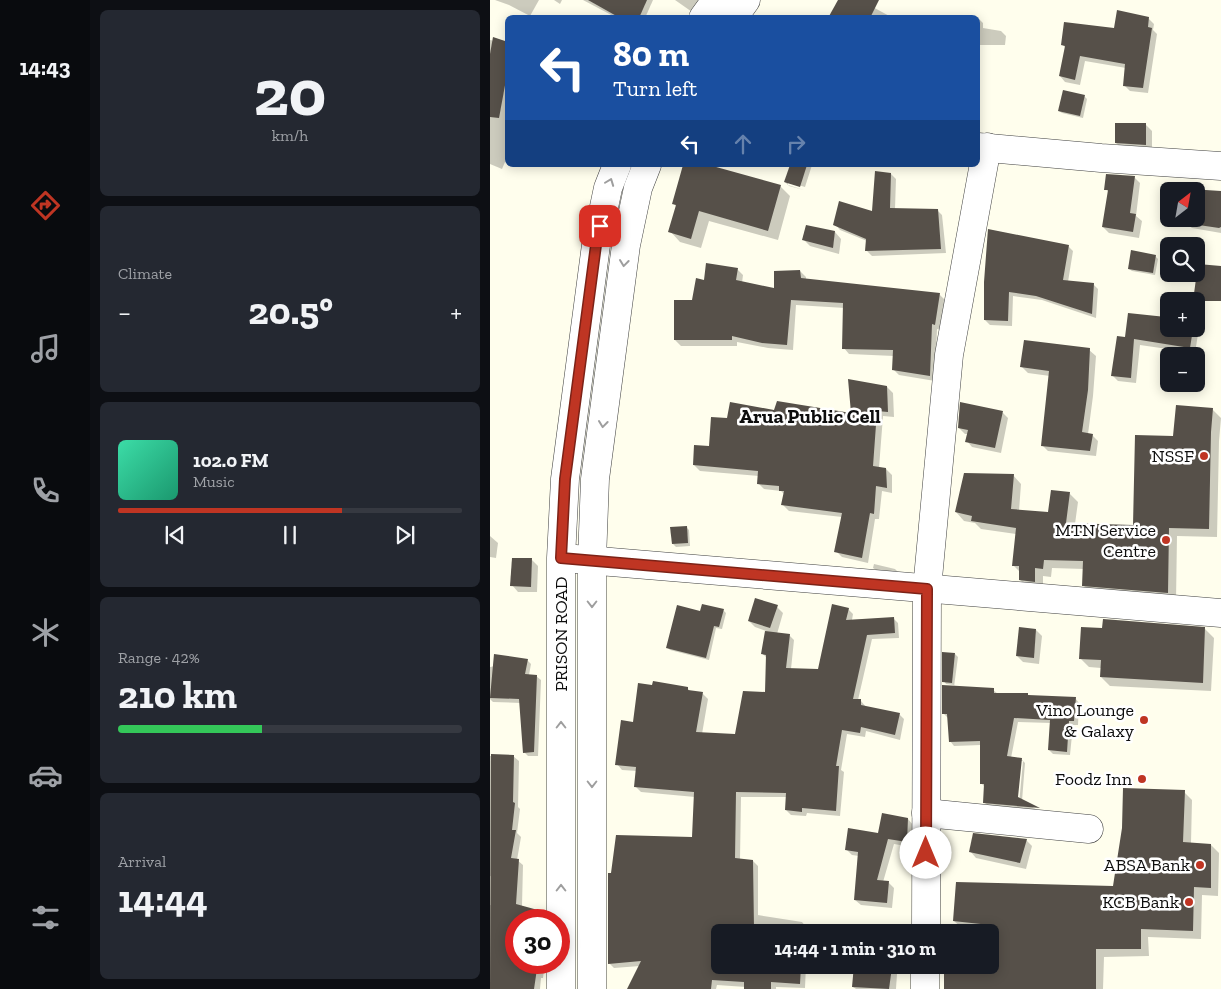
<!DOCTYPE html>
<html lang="en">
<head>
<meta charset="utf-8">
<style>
  body { margin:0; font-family:"Zilla Slab",serif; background:#242831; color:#f1f3f6; height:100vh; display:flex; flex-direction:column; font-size:19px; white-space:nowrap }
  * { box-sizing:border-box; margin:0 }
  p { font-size:16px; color:#9ea1a6 }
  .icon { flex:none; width:28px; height:28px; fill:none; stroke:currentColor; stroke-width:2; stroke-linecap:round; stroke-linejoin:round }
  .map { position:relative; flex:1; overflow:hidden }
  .side { display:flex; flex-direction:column; gap:10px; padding:10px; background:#0d0f14; width:400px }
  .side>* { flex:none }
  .top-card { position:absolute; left:15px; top:15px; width:475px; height:152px; border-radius:8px; box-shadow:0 2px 12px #0003; background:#1a4fa0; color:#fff; overflow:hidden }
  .needle { width:32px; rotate:31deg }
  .tools { position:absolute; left:670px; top:182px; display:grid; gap:10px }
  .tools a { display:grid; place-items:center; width:45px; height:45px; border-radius:8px; background:#171b24; box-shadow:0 2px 12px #0003; font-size:25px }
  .speed { position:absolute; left:15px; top:909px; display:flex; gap:10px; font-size:25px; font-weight:700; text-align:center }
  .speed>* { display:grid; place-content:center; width:65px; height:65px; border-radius:50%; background:#171b24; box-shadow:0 2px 12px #0003; line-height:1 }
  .speed .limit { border:8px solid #d22; background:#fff; color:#111 }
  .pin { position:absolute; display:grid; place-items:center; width:42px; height:42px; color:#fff; margin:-21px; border-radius:10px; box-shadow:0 2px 8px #0006 }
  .me { position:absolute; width:55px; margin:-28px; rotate:0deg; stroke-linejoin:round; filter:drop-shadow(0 0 4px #0008) }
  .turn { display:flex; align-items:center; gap:18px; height:105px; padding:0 25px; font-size:22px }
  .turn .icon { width:65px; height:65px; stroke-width:2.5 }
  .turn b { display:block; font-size:35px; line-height:42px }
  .lanes { display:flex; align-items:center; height:48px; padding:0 25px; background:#0003; justify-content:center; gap:25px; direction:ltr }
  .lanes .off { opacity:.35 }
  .big { font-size:38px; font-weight:700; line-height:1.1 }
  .side .widget { flex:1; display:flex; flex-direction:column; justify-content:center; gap:8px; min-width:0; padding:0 18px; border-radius:8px; background:#242831 }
  .side .dial { align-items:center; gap:0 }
  .dial b { font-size:65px; line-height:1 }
  .song { display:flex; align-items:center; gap:15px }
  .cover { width:60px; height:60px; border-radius:8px; background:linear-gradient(135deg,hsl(160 70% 55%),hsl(160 70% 35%)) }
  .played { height:5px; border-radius:2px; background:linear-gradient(90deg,#bf3523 65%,#363941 65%) }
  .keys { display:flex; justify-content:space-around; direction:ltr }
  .heat { display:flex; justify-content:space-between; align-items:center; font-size:28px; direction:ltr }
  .charge { height:8px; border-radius:4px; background:linear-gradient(90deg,#34c759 42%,#363941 0) }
  .trip { position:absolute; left:221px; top:924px; width:288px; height:50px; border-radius:8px; background:#171b24; box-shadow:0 2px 12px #0003; font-weight:700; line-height:50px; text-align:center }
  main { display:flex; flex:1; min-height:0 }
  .tabs { display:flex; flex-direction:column; width:90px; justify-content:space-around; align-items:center; background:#090b0e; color:#9ea1a6 }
  .tabs .icon { width:35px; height:35px }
  .tabs .current { color:#bf3523 }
  .tabs b { font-size:22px; color:#f1f3f6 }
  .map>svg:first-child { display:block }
  .shadow { fill:#0003; fill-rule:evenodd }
  .building { fill:#565049 }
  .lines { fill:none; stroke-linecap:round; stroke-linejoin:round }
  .minor-casing { stroke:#404040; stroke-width:29 }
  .minor { stroke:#fff; stroke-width:28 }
  .oneway { stroke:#9e9e9e }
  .route-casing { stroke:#7c2217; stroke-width:12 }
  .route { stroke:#bf3523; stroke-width:9 }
  .poi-dot { fill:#bf3523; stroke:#fff; stroke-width:2 }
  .labels { text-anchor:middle; stroke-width:5; stroke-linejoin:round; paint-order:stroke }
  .poi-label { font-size:18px; fill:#0d0d0d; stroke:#fff; text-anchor:end }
  .street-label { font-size:18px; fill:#0d0d0d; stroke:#fff }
  .quarter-label { font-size:20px; font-weight:bold; fill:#0d0d0d; stroke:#fff }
</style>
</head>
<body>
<main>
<nav class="tabs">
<b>14:43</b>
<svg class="icon current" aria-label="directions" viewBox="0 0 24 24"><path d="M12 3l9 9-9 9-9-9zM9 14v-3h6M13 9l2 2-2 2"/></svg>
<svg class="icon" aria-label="music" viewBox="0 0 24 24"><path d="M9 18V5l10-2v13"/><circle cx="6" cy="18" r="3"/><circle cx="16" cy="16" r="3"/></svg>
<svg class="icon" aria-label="phone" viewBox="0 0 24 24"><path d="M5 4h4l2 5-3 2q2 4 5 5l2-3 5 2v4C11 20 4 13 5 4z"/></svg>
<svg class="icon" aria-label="climate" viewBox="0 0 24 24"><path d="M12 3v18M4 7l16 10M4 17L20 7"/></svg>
<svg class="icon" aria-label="car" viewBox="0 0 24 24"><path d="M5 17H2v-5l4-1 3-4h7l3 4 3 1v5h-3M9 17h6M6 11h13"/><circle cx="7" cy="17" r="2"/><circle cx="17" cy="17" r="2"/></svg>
<svg class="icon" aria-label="filters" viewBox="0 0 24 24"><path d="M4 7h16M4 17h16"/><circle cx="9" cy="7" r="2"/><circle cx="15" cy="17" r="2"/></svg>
</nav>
<section class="side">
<div class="widget dial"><b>20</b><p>km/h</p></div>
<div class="widget"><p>Climate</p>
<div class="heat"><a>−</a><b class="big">20.5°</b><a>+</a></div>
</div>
<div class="widget">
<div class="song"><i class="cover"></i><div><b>102.0 FM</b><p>Music</p></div></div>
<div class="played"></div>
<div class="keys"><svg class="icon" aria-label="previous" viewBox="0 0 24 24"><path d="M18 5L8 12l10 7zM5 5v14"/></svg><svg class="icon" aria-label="pause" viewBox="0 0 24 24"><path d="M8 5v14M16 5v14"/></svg><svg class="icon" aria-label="next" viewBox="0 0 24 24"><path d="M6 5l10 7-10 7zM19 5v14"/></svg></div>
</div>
<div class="widget"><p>Range · 42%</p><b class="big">210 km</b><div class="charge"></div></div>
<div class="widget"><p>Arrival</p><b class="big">14:44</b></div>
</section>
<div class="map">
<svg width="731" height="989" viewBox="0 0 731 989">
  <rect width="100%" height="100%" fill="#fffeed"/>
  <!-- shadow -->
  <g class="shadow">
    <path d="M5,0H49L40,16L19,5Z"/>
    <path d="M64,0H72L70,4Z"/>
    <path d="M93,0H163L155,18H127Z"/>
    <path d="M185,0H214L205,14Z"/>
    <path d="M369,0H370L403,18H362Z"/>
    <path d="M488,18L493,23V28L511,31L516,36L515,45H490L488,64Z"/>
    <path d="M658,18L664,24L663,30L667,34L658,93L640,91L634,85L636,68L595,61L590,85L575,82L570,76L576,48L573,45Z"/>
    <path d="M0,40L18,43V155L12,169L0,164Z"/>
    <path d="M594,96L597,99L593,118L572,113L569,111Z"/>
    <path d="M656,125L662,131V151L632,149L626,143Z"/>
    <path d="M194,165H214L290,186L300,196L288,240L219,221L211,248L190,242L180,231L187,207L184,204Z"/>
    <path d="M301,165H322L315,187L298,182V185L314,190L299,186L295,182Z"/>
    <path d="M401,174L406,179L405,209L447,210L452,215L456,253L382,256L377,251V241L350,230L345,224L384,212Z"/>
    <path d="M644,177L650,183L646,216L652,221L649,238L619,233L613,227L619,192L615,189Z"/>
    <path d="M701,190L731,192V233L702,228L696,223L697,219H706V191H701Z"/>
    <path d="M345,232L351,239L349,254L320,246L314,240Z"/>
    <path d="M578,246L583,251L578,282L603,284L608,289L606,318L552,300L523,296L522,326L500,325L495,320V282Z"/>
    <path d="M665,256L668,259L665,275L642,271L639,269Z"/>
    <path d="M247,269L253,275L252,283L286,290L310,271L316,277V280L449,294L455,300L450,330L447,329L445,381L409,375L403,369L404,356L359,354L354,348L355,308L306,305L303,350L278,348L247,342V346H191L185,340L203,301L215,281Z"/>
    <path d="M706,303L712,309L705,353L650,345L646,383L628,381L622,375L636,339L679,329H706Z"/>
    <path d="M599,350L606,356L603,396L598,434L602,435L608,441L606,456L558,451L552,445L560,376L538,373L532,367Z"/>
    <path d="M397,387L403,393L404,417L393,416L389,468L396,469L402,475V493L392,491L389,519H385L378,563L352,557L346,551L352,517L299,511L293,505L295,495L291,491L274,489L268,483L269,476L210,471L204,465L220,448L238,420L285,411L362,415Z"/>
    <path d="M471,404L513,413L518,418L511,453L482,447L477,441L478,434H475L469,428Z"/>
    <path d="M722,409L731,418L729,441L727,537L687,536L686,601L602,594L593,585L594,569L562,568L561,577L553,576V590L538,588L530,580V572L523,565L526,534L491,529L485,523L474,521L466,512L523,475L531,484L529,511L559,513L579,493L588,502L585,524L645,526L685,438Z"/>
    <path d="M196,527L199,530L200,546L186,547L183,544Z"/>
    <path d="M0,536L8,543L6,558L0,557Z"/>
    <path d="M42,560L48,566L47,592H28L22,585Z"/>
    <path d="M384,564L405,569L408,572L386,570L383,568Z"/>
    <path d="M287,607L293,613L287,634L299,635L304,640L301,669L329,671L358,609L363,614L362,620L403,618L408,623L409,638L382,639L368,700L371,701L376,707L409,714L414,719L410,740L376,731L375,737L357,734L351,770L354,772L350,816L317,813L316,816L301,815L296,810L297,797H251L250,860L263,861L268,866V915L312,922L317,928V932H230V965H316L315,988L286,987V989H256V987L227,985L226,989H138L150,966L124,968L119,963L203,838L205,797L151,792L145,786L147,771L132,770L127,764L144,723L198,689L201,692L213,694L218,699L212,734L246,735L276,694L278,659L273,654L276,631L265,627L259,621Z"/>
    <path d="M233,610L236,613L232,629L226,628L219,660L180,650L178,648L211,612Z"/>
    <path d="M715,629L724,638L721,691L620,686L611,677V668L599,667L590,658Z"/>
    <path d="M546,630L552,636L549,664L533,662L527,656Z"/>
    <path d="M465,654L468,657L464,687L503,690L508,694L585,698L589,703L588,725H583L580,755L563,754L559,750L561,723L528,722L521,758L531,759L535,763L532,801L551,812L498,806L494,802L495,787L491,783V745L464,746L460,741L458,718L454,714L464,685L456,684L454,681ZM530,761H533L529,804L526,803Z"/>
    <path d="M37,660L41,664L39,675L46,676L51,680L48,756H38L34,752L31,703L3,702L0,699V667Z"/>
    <path d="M0,756H23L29,761L28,807L30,809L27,833L31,837L27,860L33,865L32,906L54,920H26V962H55L53,978H51L50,989H0V905L10,906L11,878L0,876Z"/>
    <path d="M694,792L702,800L701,843L721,845L729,853L728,896L712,895L711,939L658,937L659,956L614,957L613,989H455L469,974L480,970V965H500V932H480V929H473L464,921L624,888Z"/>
    <path d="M418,819L423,825L422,847L404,844L393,882H398L404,888L402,908L371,905L365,900L369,856L362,855L356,849Z"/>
    <path d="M536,840L542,846L536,869L486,858L480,851Z"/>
    <path d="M366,965L401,968L407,974L406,989H366L363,987Z"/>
  </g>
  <!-- building -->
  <g class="building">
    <path d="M98,0H157L149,18H130Z"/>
    <path d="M348,0H389L380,18H338Z"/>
    <path d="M627,10L659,17L658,27L662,28L653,88L633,86L635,64L590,56L585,80L569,76L575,46L571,45L574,22L624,28Z"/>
    <path d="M3,37L18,42V69L9,118L0,117V54Z"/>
    <path d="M573,90L595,95L590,116L568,111Z"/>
    <path d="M625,123H656V145L625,143Z"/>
    <path d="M193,165H219L291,185L278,231L209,211L201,239L178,232L186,205L182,204Z"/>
    <path d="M300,165H317L310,187L294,182Z"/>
    <path d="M385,171L401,173L400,208L448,209L451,249L375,251L376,239L343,225L349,201L382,211Z"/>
    <path d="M616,174L645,176L640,213L646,214L643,232L612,227L618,190H614Z"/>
    <path d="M700,189L731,191V227L729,228L695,223L696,219H706V191H700Z"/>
    <path d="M316,225L345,231L343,248L312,240Z"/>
    <path d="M498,229L579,245L573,280L604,283L602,314L546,296L519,292L518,321L494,320V282Z"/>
    <path d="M641,250L666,255L663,273L638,269Z"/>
    <path d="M216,263L248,268L246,280L284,288V271L310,270L311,278L450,293L445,325L442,324L440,376L402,370L403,350L352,349L353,303L301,300L297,345L272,343L242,336V340H184V300H202L206,278L214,280Z"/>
    <path d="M708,264L731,266V301H679V329H703L700,348L644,339L641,378L621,376L627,336L635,337L638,313L676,317L679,297L703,301Z"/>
    <path d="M534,340L600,348L598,390L592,432L603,434L600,451L551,446L559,371L530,367Z"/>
    <path d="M358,379L397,386L398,412L387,411L383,466L396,468L397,488L386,486L384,514L380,513L372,558L344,552L352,513L291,505L294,491H289V486L267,484L268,471L203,465L204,445L219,446L221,417L237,418L240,402L284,410L287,401L361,413Z"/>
    <path d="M470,402L513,411L505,448L475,442L478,430L468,428Z"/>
    <path d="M686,405L723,408L721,432L719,529L679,528L678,593L592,586L593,561L554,560L553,569L545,568V582L529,580V566H522L526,528L481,521L482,516L465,512L474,473L524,474L521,509L558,512L561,490L580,492L576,523L643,525L645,435L683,436Z"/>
    <path d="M197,526L198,543L182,544L180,527Z"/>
    <path d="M22,558H42L41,587L20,586Z"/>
    <path d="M265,598L288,605L280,628L258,621Z"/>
    <path d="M212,604L234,609L229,627L224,626L216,658L176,648L187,605L210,611Z"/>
    <path d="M342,604L359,608L356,620L404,617L405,633L377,635L363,699H371V705L410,713L405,735L371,727L370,733L352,730L346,766H349L346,811L312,808V812L295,810L296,793L246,792L245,858L263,860L264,929L246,926V932H230V965H311L310,984L281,982V989H254V982L222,980L221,989H137L151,961L118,964V873H121L126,835L202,837L204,792L144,787L146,767L125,765L131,720L143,722L148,683L162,685L163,681L198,687V690L213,692L206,732L245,734L253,691L275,692L276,655L271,654L275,631L300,634L296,668L328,669Z"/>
    <path d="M613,619L715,627L713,683L610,677L611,660L589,659L591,627L612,628Z"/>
    <path d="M529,627L546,629L544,658L526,656Z"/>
    <path d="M452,652L465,653L462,683L452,682Z"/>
    <path d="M4,654L38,659L35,674L47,675L44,752L33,753L29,699L0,698Z"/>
    <path d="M452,685L504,688V693H538V695L586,697L584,721H579L577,752L558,750L560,720L524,718L517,756L532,758L528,797L550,808L493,803L494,784H490V741L459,742L457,714H452Z"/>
    <path d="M1,754L24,755L23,802L25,803L22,830H26L21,858L29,859L26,904L55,912V920H26V962H48L44,989H0Z"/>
    <path d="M633,788L695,790L693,842L721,844V888L704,887L703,931L651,929V949H606V989H454V972L468,973L470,967L500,970V925L463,921L466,882L623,886L632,828Z"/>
    <path d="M392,813L418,818L417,842L398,839L387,880L399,881L397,903L364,900L368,852L355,850L358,828L388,833Z"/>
    <path d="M483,833L537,839L530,863L479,852Z"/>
    <path d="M364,965L402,967L399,989L362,987Z"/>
  </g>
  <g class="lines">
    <defs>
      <g id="minor">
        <path d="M213,18L226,0"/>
        <path d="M243,18L256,0"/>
        <path d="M488,147L611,158L731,166"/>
        <path d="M85,559L731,613"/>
        <path d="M436,813L599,829"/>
        <path d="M436,932L437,589L459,355L497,147"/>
        <path d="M71,989V558L75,479L106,245L118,188L127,165"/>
        <path d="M102,989V560L105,479L136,245L148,188L157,165"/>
        <path d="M435,989V965"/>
      </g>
    </defs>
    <!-- minor casing -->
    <use href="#minor" class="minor-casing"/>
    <!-- minor -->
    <use href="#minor" class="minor"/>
  </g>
  <!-- one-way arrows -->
  <defs><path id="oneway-chevron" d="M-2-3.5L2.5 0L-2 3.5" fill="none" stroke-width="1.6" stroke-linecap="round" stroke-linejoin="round" transform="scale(1.25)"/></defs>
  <g class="oneway">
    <use href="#oneway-chevron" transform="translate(120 182) rotate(-69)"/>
    <use href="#oneway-chevron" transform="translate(134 263) rotate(97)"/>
    <use href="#oneway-chevron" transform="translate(113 424) rotate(97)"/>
    <use href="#oneway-chevron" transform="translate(102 604) rotate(90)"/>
    <use href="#oneway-chevron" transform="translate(71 725) rotate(-90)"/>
    <use href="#oneway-chevron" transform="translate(102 784) rotate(90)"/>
    <use href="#oneway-chevron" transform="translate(71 888) rotate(-90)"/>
  </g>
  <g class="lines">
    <defs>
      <path id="route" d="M110,226L106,245L75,479L71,558L437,589L436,853"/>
    </defs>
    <!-- route casing -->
    <use href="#route" class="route-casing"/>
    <!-- route -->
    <use href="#route" class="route"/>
  </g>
  <!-- markers -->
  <g class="poi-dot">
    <circle cx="714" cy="456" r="5"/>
    <circle cx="676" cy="540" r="5"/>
    <circle cx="654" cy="720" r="5"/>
    <circle cx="652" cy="779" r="5"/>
    <circle cx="710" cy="865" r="5"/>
    <circle cx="699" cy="902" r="5"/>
  </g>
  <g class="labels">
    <!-- poi labels -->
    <g class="poi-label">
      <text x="704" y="462">NSSF</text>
      <text x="666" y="536">MTN Service<tspan x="666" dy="21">Centre</tspan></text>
      <text x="644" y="716">Vino Lounge<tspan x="644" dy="21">&amp; Galaxy</tspan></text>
      <text x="642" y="785">Foodz Inn</text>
      <text x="700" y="871">ABSA Bank</text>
      <text x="689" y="908">KCB Bank</text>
    </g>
    <!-- street labels -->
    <g class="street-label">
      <text transform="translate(71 634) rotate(-90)" y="6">PRISON ROAD</text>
    </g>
    <!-- quarter labels -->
    <g class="quarter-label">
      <text x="320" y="423">Arua Public Cell</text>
    </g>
  </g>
</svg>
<div class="tools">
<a><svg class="needle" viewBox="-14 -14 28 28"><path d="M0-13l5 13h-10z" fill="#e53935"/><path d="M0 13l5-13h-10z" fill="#9ea1a6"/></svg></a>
<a><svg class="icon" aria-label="search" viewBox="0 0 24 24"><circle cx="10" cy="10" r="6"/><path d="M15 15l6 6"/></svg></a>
<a>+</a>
<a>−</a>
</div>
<div class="speed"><div class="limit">30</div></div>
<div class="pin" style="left:110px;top:226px;background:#d93025"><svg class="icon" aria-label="arrive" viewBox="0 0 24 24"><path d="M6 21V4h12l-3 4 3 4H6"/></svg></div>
<svg class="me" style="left:436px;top:853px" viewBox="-20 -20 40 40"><circle r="19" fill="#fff"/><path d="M0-13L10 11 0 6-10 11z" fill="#bf3523"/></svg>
<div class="trip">14:44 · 1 min · 310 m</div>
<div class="top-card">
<div class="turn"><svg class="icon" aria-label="left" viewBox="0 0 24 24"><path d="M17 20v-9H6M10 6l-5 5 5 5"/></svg><div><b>80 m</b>Turn left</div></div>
<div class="lanes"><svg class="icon" aria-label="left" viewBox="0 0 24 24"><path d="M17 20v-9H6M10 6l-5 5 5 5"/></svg><svg class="icon off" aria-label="ahead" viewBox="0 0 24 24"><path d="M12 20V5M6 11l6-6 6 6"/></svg><svg class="icon off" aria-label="right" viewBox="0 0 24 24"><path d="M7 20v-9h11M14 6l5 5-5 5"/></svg></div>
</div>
</div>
</main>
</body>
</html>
